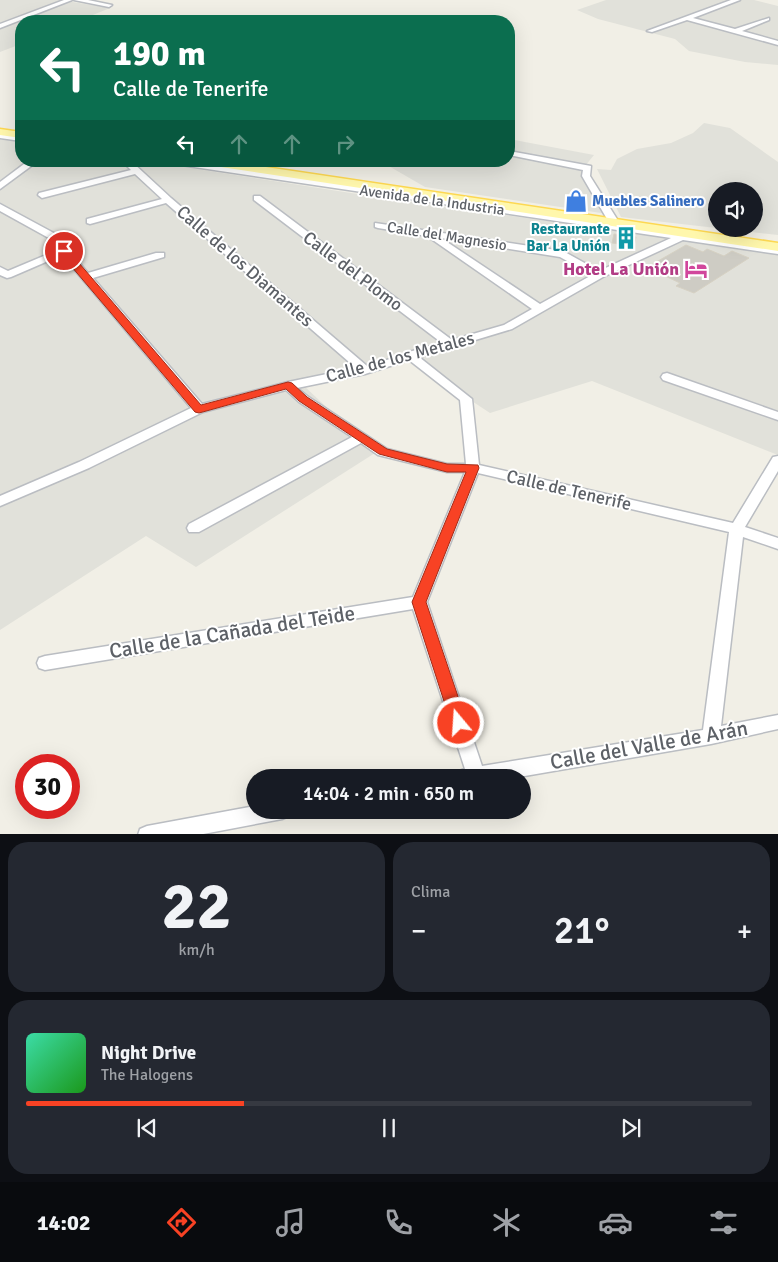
<!DOCTYPE html>
<html lang="es">
<head>
<meta charset="utf-8">
<style>
  body { margin:0; font-family:Signika,sans-serif; background:#242831; color:#f1f3f6; height:100vh; display:flex; flex-direction:column; font-size:19px; white-space:nowrap }
  * { box-sizing:border-box; margin:0 }
  p { font-size:16px; color:#9ea1a6 }
  .icon { flex:none; width:28px; height:28px; fill:none; stroke:currentColor; stroke-width:2; stroke-linecap:round; stroke-linejoin:round }
  .map { position:relative; height:834px; overflow:hidden }
  .drawer { display:flex; flex-direction:column; gap:8px; padding:8px; background:#0d0f14; flex:1 }
  .drawer>* { flex:none }
  .hud { position:absolute; left:15px; top:15px; width:500px; height:152px; border-radius:20px; box-shadow:0 5px 20px #0002; background:#0b6e4f; color:#fff; overflow:hidden }
  .controls { position:absolute; left:708px; top:182px; display:grid; gap:10px }
  .controls a { display:grid; place-items:center; width:55px; height:55px; border-radius:50%; background:#171b24; box-shadow:0 5px 20px #0002; font-size:25px }
  .speed { position:absolute; left:15px; top:754px; display:flex; gap:10px; font-size:25px; font-weight:700; text-align:center }
  .speed>* { display:grid; place-content:center; width:65px; height:65px; border-radius:50%; background:#171b24; box-shadow:0 5px 20px #0002; line-height:1 }
  .speed .limit { border:8px solid #d22; background:#fff; color:#111 }
  .pin { position:absolute; display:grid; place-items:center; width:42px; height:42px; color:#fff; margin:-21px; border:2px solid #fff; border-radius:50%; box-shadow:0 1px 5px #0007 }
  .me { position:absolute; width:55px; margin:-28px; rotate:342deg; stroke-linejoin:round; filter:drop-shadow(0 0 4px #0008) }
  .turn { display:flex; align-items:center; gap:18px; height:105px; padding:0 15px; font-size:22px }
  .turn .icon { width:65px; height:65px; stroke-width:2.5 }
  .turn b { display:block; font-size:35px; line-height:42px }
  .lanes { display:flex; align-items:center; height:48px; padding:0 15px; background:#0003; justify-content:center; gap:25px; direction:ltr }
  .lanes .off { opacity:.35 }
  .big { font-size:38px; font-weight:600; line-height:1.1 }
  .drawer .widget { flex:1; display:flex; flex-direction:column; justify-content:center; gap:8px; min-width:0; padding:0 18px; border-radius:20px; background:#242831 }
  .drawer .dial { align-items:center; gap:0 }
  .dial b { font-size:65px; line-height:1 }
  .song { display:flex; align-items:center; gap:15px }
  .cover { width:60px; height:60px; border-radius:8px; background:linear-gradient(135deg,hsl(160 70% 55%),hsl(120 70% 35%)) }
  .played { height:5px; border-radius:2px; background:linear-gradient(90deg,#f84224 30%,#363941 30%) }
  .keys { display:flex; justify-content:space-around; direction:ltr }
  .heat { display:flex; justify-content:space-between; align-items:center; font-size:28px; direction:ltr }
  .drawer .tiles { flex:1; display:grid; gap:8px; grid-template-columns:1fr 1fr }
  .widget:last-child { grid-column:span 2 }
  .trip { position:absolute; left:246px; top:769px; width:285px; height:50px; border-radius:25px; background:#171b24; box-shadow:0 5px 20px #0002; font-weight:600; line-height:50px; text-align:center }
  .tabs { display:flex; height:80px; justify-content:space-around; align-items:center; background:#090b0e; color:#9ea1a6 }
  .tabs .icon { width:35px; height:35px }
  .tabs .active { color:#f84224 }
  .tabs b { font-size:22px; color:#f1f3f6 }
  .map>svg:first-child { display:block }
  .industrial { fill:#e1e1da }
  .building { fill:#ceccc4; stroke:#d6d1c3 }
  .lines { fill:none; stroke-linecap:round; stroke-linejoin:round }
  .minor-casing { stroke:#babdc2; stroke-width:3 }
  .major-casing { stroke:#fdd852; stroke-width:3 }
  .minor { fill:#fff; fill-rule:evenodd }
  .major { fill:#fff7ac; fill-rule:evenodd }
  .route { fill:#f84224; stroke:#a12b17 }
  .labels { text-anchor:middle; stroke-width:4; stroke-linejoin:round; paint-order:stroke }
  .far-street-label { font-size:15px; fill:#5d6167; stroke:#fff }
  .far-shop-label { font-size:15px; font-weight:bold; fill:#366cbe; stroke:#fff; text-anchor:start }
  .far-culture-label { font-size:15px; font-weight:bold; fill:#0d838f; stroke:#fff; text-anchor:end }
  .street-label { font-size:18px; fill:#5d6167; stroke:#fff }
  .hotel-label { font-size:18px; font-weight:bold; fill:#b23c85; stroke:#fff; text-anchor:end }
  .near-street-label { font-size:21px; fill:#5d6167; stroke:#fff }
</style>
</head>
<body>
<div class="map">
<svg width="778" height="835" viewBox="0 0 778 835">
  <rect width="100%" height="100%" fill="#f1efe6"/>
  <!-- industrial -->
  <g class="industrial">
    <path d="M0,0H60L110,8L78,21H21V44L0,52Z"/>
    <path d="M606,0H754L778,6V65L745,62L689,51L675,39L598,19L577,10Z"/>
    <path d="M704,123L730,128L778,162V235L726,229H754V191H716V228L621,217L597,169L611,170L617,159L637,149L671,143L693,133Z"/>
    <path d="M0,139L21,142V161H144L351,193L778,254V455L592,381L490,413L408,359L302,384L375,453L196,567L146,536L0,630Z"/>
    <path d="M509,139L594,155L585,166L608,214L425,187L380,161H509Z"/>
  </g>
  <!-- building -->
  <g class="building">
    <path d="M614,234L636,237L634,246L612,243Z"/>
    <path d="M686,245L703,252L707,249L724,256L732,251L749,258L694,293L676,286L680,283L663,275L668,273L651,265Z"/>
  </g>
  <g class="lines">
    <defs>
      <g id="minor">
        <path d="M64,0H72L0,28V24Z"/>
        <path d="M74,0H88L112,5L109,7Z"/>
        <path d="M731,0H740L693,18L735,29L769,18V20L742,31L778,41V45L687,20L652,32L647,31Z"/>
        <path d="M0,134L21,137V141L0,138Z"/>
        <path d="M509,151L591,166L590,176L617,219L612,222L607,219L582,176L583,170L509,155Z"/>
        <path d="M28,161H38L0,189V182Z"/>
        <path d="M122,161H131L171,198L367,366L403,355L405,353L442,343L254,200V196H260L452,340L504,325L532,309L427,236L378,228L375,227V223L563,251L599,271L671,238L174,164L170,161H193L778,248V254L683,240L603,277L512,329L419,357L472,399L479,465L733,523L773,457L778,456V471L745,527L778,538V549L743,537L721,726L778,715V729L711,744L513,778H453L456,772L465,769L413,609L45,670L39,668L37,663L39,658L45,656L413,597L465,472H447L378,455L361,443L199,532H189L187,528L189,524L352,437L299,402L286,390L203,412L89,468L0,506V496L79,462L191,408L62,255L11,277L7,278L0,275V267L8,271L65,247L0,211V204L76,245V249L70,252L88,273L156,253H164V257L93,278L202,404L288,382L356,368L166,203L90,224L87,223V219L162,199L135,174L42,198L38,195L39,193L131,170ZM441,238L560,257L592,275L540,304ZM409,360L460,400L466,464H447L387,449L307,396L297,388L365,374ZM478,473L729,532L703,730L482,766L427,602Z"/>
        <path d="M667,373L778,412V420L663,380L661,377L663,374Z"/>
        <path d="M255,806V810H291L289,816L282,819L198,835H138L140,829L147,826Z"/>
      </g>
      <g id="major">
        <path d="M0,129L21,132V138L0,135Z"/>
        <path d="M196,161H225L778,243V251L201,164Z"/>
      </g>
    </defs>
    <!-- minor casing -->
    <use href="#minor" class="minor-casing"/>
    <!-- major casing -->
    <use href="#major" class="major-casing"/>
    <!-- minor -->
    <use href="#minor" class="minor"/>
    <!-- major -->
    <use href="#major" class="major"/>
  </g>
  <!-- route -->
  <path class="route" d="M60,249H67L201,405L288,382L292,383L307,397L387,449L447,464L478,465L479,468L426,602L467,723L465,728L459,730L454,728L451,723L412,602L466,472H447L379,454L299,401L286,389L199,413L195,412L60,253Z"/>
  <!-- icons -->
  <defs>
    <symbol id="shop-bare" viewBox="-9 -9 18 18"><path d="M-5-2.5h2.3a2.7 3.5 0 0 1 5.4 0H5L5.5 6h-11ZM-1.5-2.5h3a1.5 2.3 0 0 0-3 0Z" fill="#3f7fe0" stroke="#fff" stroke-width="2.5" paint-order="stroke"/></symbol>
    <symbol id="building-bare" viewBox="-9 -9 18 18"><path d="M-4-6H4V6H1V3H-1V6H-4ZM-2.5-4.3h1.7v1.8h-1.7ZM.8-4.3h1.7v1.8H.8ZM-2.5-1h1.7V.8h-1.7ZM.8-1h1.7V.8H.8Z" fill="#0f9aa8" stroke="#fff" stroke-width="2.5" paint-order="stroke"/></symbol>
    <symbol id="hotel-bare" viewBox="-9 -9 18 18"><path d="M-6-4.5h1.5V1H6V5H4.5V3h-9V5H-6ZM-4 0a1.8 1.8 0 1 1 3.6 0ZM.5 0V-2.5h3Q6-2.5 6 0Z" fill="#d1479c" stroke="#fff" stroke-width="2.5" paint-order="stroke"/></symbol>
  </defs>
  <g fill-rule="evenodd">
    <use href="#shop-bare" x="560" y="185" width="32" height="32"/>
    <use href="#building-bare" x="610" y="222" width="32" height="32"/>
    <use href="#hotel-bare" x="680" y="253" width="32" height="32"/>
  </g>
  <g class="labels">
    <!-- far-street labels -->
    <g class="far-street-label">
      <text transform="translate(432 200) rotate(8)" y="5">Avenida de la Industria</text>
      <text transform="translate(447 236) rotate(9)" y="5">Calle del Magnesio</text>
    </g>
    <!-- far-shop labels -->
    <g class="far-shop-label">
      <text x="592" y="206">Muebles Salinero</text>
    </g>
    <!-- far-culture labels -->
    <g class="far-culture-label">
      <text x="610" y="234">Restaurante<tspan x="610" dy="17">Bar La Unión</tspan></text>
    </g>
    <!-- street labels -->
    <g class="street-label">
      <text transform="translate(245 266) rotate(41)" y="6">Calle de los Diamantes</text>
      <text transform="translate(353 271) rotate(37)" y="6">Calle del Plomo</text>
      <text transform="translate(400 357) rotate(-15)" y="6">Calle de los Metales</text>
      <text transform="translate(569 490) rotate(13)" y="6">Calle de Tenerife</text>
    </g>
    <!-- hotel labels -->
    <g class="hotel-label">
      <text x="679" y="275">Hotel La Unión</text>
    </g>
    <!-- near-street labels -->
    <g class="near-street-label">
      <text transform="translate(232 632) rotate(-9)" y="7">Calle de la Cañada del Teide</text>
      <text transform="translate(649 745) rotate(-10)" y="7">Calle del Valle de Arán</text>
    </g>
  </g>
</svg>
<div class="controls">
<a><svg class="icon" aria-label="sound" viewBox="0 0 24 24"><path d="M4 9h4l5-4v14l-5-4H4zM17 9q2 3 0 6"/></svg></a>
</div>
<div class="speed"><div class="limit">30</div></div>
<div class="pin" style="left:64px;top:251px;background:#d93025"><svg class="icon" aria-label="arrive" viewBox="0 0 24 24"><path d="M6 21V4h12l-3 4 3 4H6"/></svg></div>
<svg class="me" style="left:459px;top:723px" viewBox="-20 -20 40 40"><circle r="17" fill="#f84224" stroke="#fff" stroke-width="3"/><path d="M0-11L8 9 0 5-8 9z" fill="#fff"/></svg>
<div class="trip">14:04 · 2 min · 650 m</div>
<div class="hud">
<div class="turn"><svg class="icon" aria-label="left" viewBox="0 0 24 24"><path d="M17 20v-9H6M10 6l-5 5 5 5"/></svg><div><b>190 m</b>Calle de Tenerife</div></div>
<div class="lanes"><svg class="icon" aria-label="left" viewBox="0 0 24 24"><path d="M17 20v-9H6M10 6l-5 5 5 5"/></svg><svg class="icon off" aria-label="ahead" viewBox="0 0 24 24"><path d="M12 20V5M6 11l6-6 6 6"/></svg><svg class="icon off" aria-label="ahead" viewBox="0 0 24 24"><path d="M12 20V5M6 11l6-6 6 6"/></svg><svg class="icon off" aria-label="right" viewBox="0 0 24 24"><path d="M7 20v-9h11M14 6l5 5-5 5"/></svg></div>
</div>
</div>
<section class="drawer">
<div class="tiles">
<div class="widget dial"><b>22</b><p>km/h</p></div>
<div class="widget"><p>Clima</p>
<div class="heat"><a>−</a><b class="big">21°</b><a>+</a></div>
</div>
<div class="widget">
<div class="song"><i class="cover"></i><div><b>Night Drive</b><p>The Halogens</p></div></div>
<div class="played"></div>
<div class="keys"><svg class="icon" aria-label="previous" viewBox="0 0 24 24"><path d="M18 5L8 12l10 7zM5 5v14"/></svg><svg class="icon" aria-label="pause" viewBox="0 0 24 24"><path d="M8 5v14M16 5v14"/></svg><svg class="icon" aria-label="next" viewBox="0 0 24 24"><path d="M6 5l10 7-10 7zM19 5v14"/></svg></div>
</div>
</div>
</section>
<nav class="tabs">
<b>14:02</b>
<svg class="icon active" aria-label="directions" viewBox="0 0 24 24"><path d="M12 3l9 9-9 9-9-9zM9 14v-3h6M13 9l2 2-2 2"/></svg>
<svg class="icon" aria-label="music" viewBox="0 0 24 24"><path d="M9 18V5l10-2v13"/><circle cx="6" cy="18" r="3"/><circle cx="16" cy="16" r="3"/></svg>
<svg class="icon" aria-label="phone" viewBox="0 0 24 24"><path d="M5 4h4l2 5-3 2q2 4 5 5l2-3 5 2v4C11 20 4 13 5 4z"/></svg>
<svg class="icon" aria-label="climate" viewBox="0 0 24 24"><path d="M12 3v18M4 7l16 10M4 17L20 7"/></svg>
<svg class="icon" aria-label="car" viewBox="0 0 24 24"><path d="M5 17H2v-5l4-1 3-4h7l3 4 3 1v5h-3M9 17h6M6 11h13"/><circle cx="7" cy="17" r="2"/><circle cx="17" cy="17" r="2"/></svg>
<svg class="icon" aria-label="filters" viewBox="0 0 24 24"><path d="M4 7h16M4 17h16"/><circle cx="9" cy="7" r="2"/><circle cx="15" cy="17" r="2"/></svg>
</nav>
</body>
</html>
